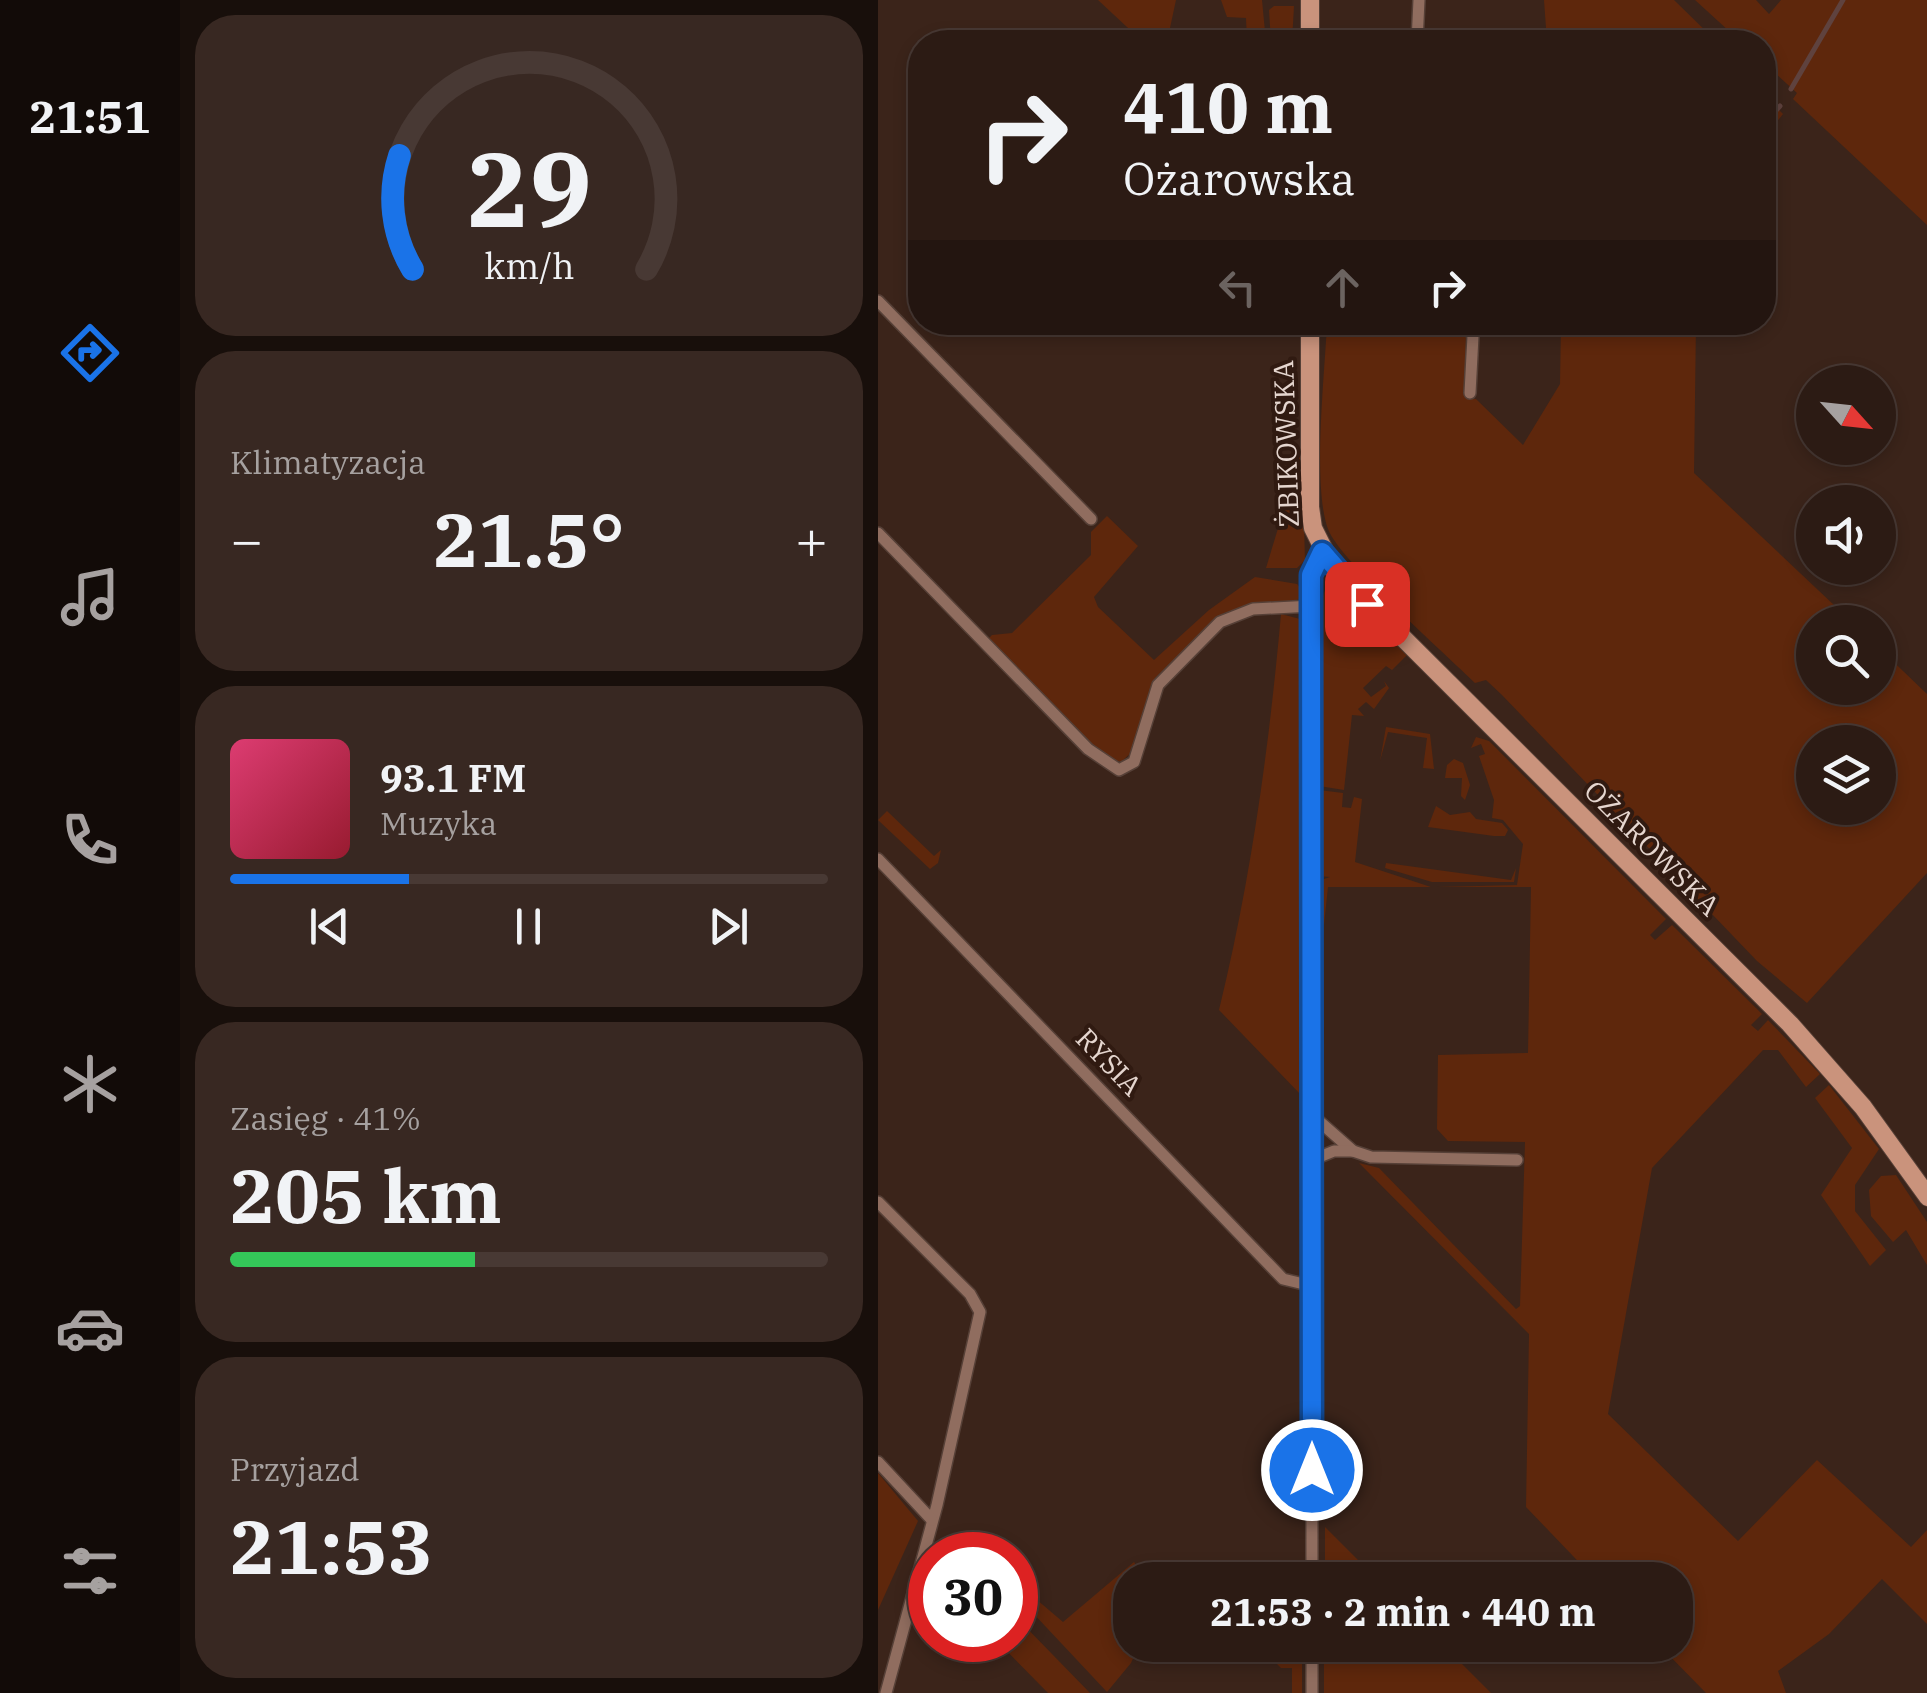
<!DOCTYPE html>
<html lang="pl">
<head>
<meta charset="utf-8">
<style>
  body { margin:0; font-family:"IBM Plex Serif",serif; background:#382822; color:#f1f3f6; height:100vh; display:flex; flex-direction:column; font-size:38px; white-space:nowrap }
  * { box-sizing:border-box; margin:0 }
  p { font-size:32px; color:#a6a1a0 }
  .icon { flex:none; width:55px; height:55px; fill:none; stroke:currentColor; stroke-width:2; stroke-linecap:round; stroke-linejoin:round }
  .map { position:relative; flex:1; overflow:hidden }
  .panel { display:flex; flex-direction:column; gap:15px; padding:15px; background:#180f0b; width:698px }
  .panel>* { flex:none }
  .top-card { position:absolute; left:30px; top:30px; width:868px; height:305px; border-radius:40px; box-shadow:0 5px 15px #0003,0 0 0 2px #483934; background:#2c1b14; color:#f1f3f6; overflow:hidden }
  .needle { width:65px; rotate:117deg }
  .controls { position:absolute; left:918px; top:365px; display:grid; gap:20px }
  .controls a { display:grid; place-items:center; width:100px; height:100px; border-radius:50%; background:#2c1b14; box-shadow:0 5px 15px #0003,0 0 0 2px #483934; font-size:50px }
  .speed { position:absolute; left:30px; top:1532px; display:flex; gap:20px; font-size:50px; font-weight:700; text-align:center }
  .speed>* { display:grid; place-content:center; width:130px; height:130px; border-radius:50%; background:#2c1b14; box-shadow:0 5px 15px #0003,0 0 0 2px #483934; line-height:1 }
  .speed .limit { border:15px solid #d22; background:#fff; color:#111 }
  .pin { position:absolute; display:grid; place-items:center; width:85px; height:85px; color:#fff; margin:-42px; border-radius:20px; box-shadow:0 5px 15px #0006 }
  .me { position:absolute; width:110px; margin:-55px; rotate:0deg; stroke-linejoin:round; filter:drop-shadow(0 0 8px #0008) }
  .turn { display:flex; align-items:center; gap:35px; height:210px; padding:0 50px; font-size:45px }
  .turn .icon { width:130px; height:130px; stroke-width:2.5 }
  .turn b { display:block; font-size:70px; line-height:85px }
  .lanes { display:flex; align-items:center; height:95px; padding:0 50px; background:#0003; justify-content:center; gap:50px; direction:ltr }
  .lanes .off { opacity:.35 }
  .big { font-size:75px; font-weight:800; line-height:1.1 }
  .panel .tile { flex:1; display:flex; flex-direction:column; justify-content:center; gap:15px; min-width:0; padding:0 35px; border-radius:40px; background:#382822 }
  .panel .dial { align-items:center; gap:0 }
  .dial svg { height:260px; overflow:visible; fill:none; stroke:#483934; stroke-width:7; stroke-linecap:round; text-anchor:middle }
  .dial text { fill:#f1f3f6; stroke:none }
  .song { display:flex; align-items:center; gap:30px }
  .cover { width:120px; height:120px; border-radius:15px; background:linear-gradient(135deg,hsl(340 70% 55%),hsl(350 70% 35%)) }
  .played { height:10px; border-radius:5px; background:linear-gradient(90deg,#1a73e8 30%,#483934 30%) }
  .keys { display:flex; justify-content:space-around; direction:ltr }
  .heat { display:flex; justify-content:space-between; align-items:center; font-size:55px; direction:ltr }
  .charge { height:15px; border-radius:8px; background:linear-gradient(90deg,#34c759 41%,#483934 0) }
  .trip { position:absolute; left:235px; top:1562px; width:580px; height:100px; border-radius:40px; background:#2c1b14; box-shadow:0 5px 15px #0003,0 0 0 2px #483934; font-weight:800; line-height:100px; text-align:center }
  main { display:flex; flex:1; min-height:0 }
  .dock { display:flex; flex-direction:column; width:180px; justify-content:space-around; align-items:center; background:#120b08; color:#a6a1a0 }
  .dock .icon { width:70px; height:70px }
  .dock .selected { color:#1a73e8 }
  .dock b { font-size:45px; color:#f1f3f6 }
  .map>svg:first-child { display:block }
  .green { fill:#5e270c; fill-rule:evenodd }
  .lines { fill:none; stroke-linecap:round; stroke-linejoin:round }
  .stream { stroke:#5f423e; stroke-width:5 }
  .minor-casing { stroke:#564037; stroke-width:14 }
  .secondary-casing { stroke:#564037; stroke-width:20 }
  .minor { stroke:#906d5f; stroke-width:11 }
  .secondary { stroke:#ca937c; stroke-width:18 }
  .route-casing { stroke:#114b97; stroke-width:25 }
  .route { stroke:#1a73e8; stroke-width:18 }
  .labels { text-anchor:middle; stroke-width:8; stroke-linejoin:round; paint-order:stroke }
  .street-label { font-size:28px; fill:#e5d6cf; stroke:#301a11 }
</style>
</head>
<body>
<main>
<nav class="dock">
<b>21:51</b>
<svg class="icon selected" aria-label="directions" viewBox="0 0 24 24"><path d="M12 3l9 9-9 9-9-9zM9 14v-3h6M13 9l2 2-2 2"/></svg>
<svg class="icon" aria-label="music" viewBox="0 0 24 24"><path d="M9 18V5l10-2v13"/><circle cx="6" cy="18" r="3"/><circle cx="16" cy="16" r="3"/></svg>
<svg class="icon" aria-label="phone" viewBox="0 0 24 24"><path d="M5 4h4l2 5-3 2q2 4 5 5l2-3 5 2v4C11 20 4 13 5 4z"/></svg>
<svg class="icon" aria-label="climate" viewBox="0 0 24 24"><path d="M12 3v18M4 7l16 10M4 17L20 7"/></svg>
<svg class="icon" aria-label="car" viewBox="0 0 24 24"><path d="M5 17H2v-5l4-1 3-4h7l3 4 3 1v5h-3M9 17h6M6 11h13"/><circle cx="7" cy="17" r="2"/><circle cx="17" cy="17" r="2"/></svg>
<svg class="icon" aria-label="filters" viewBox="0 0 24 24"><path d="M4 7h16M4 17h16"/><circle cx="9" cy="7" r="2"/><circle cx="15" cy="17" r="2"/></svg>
</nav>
<section class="panel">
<div class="tile dial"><svg viewBox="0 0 100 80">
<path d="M14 69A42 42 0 1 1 86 69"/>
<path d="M14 69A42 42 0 0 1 10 34" stroke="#1a73e8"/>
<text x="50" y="56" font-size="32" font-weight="700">29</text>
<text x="50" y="72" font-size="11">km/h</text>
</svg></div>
<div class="tile"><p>Klimatyzacja</p>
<div class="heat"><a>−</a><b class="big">21.5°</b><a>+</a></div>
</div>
<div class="tile">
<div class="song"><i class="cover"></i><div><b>93.1 FM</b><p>Muzyka</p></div></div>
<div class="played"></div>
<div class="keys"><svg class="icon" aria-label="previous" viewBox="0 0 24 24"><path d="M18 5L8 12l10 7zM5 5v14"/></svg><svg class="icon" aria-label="pause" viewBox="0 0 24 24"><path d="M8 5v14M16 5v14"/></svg><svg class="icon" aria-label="next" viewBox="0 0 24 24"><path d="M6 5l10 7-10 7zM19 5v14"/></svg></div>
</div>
<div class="tile"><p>Zasięg · 41%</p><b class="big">205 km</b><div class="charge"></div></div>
<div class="tile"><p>Przyjazd</p><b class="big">21:53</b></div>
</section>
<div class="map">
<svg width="1050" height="1693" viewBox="0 0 1050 1693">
  <rect width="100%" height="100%" fill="#3b241a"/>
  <!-- green -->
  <g class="green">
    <path d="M220,0H298L289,42L264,41Z"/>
    <path d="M343,0H384L388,42H369L368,18L349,17Z"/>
    <path d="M666,0H796L839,42H669Z"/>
    <path d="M817,0H878L891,14L903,0H1049V225L915,99L919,93L885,62V42H863Z"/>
    <path d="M396,6H416L414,42H393L391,10Z"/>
    <path d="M885,94L905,114L885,139Z"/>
    <path d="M449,323H579L588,334L587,398L598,399L645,445L682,384L683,323H818L816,473L974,622H935V688H1000V647L1049,694V873L929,1003L879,961L624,695L608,680L597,683C568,654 461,560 450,529C434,486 447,372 449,323ZM935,742H1000V808H935Z"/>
    <path d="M424,454L427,560L419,568H388L418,469L410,458Z"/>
    <path d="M229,516L260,546L216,597L220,607L276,660L331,610L377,577L419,584L426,592L425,598L418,600L369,606L346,613L327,629L277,678L256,750L243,762L222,755L109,640L114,635L134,633L213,555V532Z"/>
    <path d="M455,588L529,655L514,670L508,666L485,688L493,697L508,686L506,681L511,688L496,709L488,702L480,709L486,716L474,715L466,790L441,786L442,604L447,590Z"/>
    <path d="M403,614L422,619L423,1095L341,1010C373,879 391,748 403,614Z"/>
    <path d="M508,727L552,734L556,769L545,768L549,738L510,732L502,761Z"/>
    <path d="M598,737L611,741L788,919L772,935L777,940L794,925L884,1014L873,1025L880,1031L890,1020L942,1074L928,1087L900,1050H885L774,1168L730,1414L860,1541L939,1460L1033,1547L1049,1530V1624L1004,1579L951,1634L900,1671L908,1693H828L781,1645H798V1580H718L648,1507L651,1334L481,1163L501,1168L638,1309L642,1306L647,1142L570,1141L559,1129L560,1055L650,1053L653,887H558L639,885L645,844L625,820L614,818L616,800L601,756L607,754L603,744L593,748Z"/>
    <path d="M576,759L585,763L592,785L587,800L583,796L584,778H567L569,765Z"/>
    <path d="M441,790L465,793L464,807L473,808L476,797L484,799L477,862L553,887H450L446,925L440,915V881L452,877L441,876Z"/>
    <path d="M558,806L572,815L592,812L598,819L624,823L630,830L627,836H616L550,827Z"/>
    <path d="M9,811L56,856L63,850L60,863L52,869L0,820Z"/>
    <path d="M508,863L633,880L638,868L636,882H554L507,868Z"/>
    <path d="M951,1085L1001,1149L977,1185V1211L1008,1250L992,1266L943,1195L974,1148L937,1098Z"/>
    <path d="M1018,1175L1049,1222V1265L1028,1230L1015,1242L993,1216L991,1190L1003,1176Z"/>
    <path d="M0,1473L40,1521L0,1610Z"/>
    <path d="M447,1527L500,1580H447Z"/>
    <path d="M256,1562L267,1580H252V1645H261L253,1663L229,1692L138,1595V1582L185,1622Z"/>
    <path d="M138,1617L212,1693H170L118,1640H138Z"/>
    <path d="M380,1645H424V1693H414V1668H403Z"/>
    <path d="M446,1645H565L613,1693H446Z"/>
  </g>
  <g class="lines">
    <!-- stream -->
    <g class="stream">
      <path d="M913,89L965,0"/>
      <path d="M885,125L902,106"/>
    </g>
    <defs>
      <g id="minor">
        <path d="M539,42L541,0"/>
        <path d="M0,301L213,519"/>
        <path d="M586,322L595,336L592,393"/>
        <path d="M0,533L210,749L241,770L256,762L280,685L342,622L375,609L434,606"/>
        <path d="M0,859L405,1279L434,1286"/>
        <path d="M434,1115L475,1151L493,1157L639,1160"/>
        <path d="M434,1160L456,1151H475"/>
        <path d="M0,1202L92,1294L102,1312L59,1505L8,1693"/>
        <path d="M0,1462L54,1520"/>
        <path d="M434,1580L433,575L444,552"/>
        <path d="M434,1693V1645"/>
      </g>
      <g id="secondary">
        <path d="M432,0V42"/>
        <path d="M432,322V507L435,528L455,568L912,1024L985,1107L1050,1197"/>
      </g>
    </defs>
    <!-- minor casing -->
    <use href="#minor" class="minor-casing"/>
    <!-- secondary casing -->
    <use href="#secondary" class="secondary-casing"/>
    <!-- minor -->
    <use href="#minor" class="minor"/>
    <!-- secondary -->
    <use href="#secondary" class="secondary"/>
  </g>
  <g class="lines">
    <defs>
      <path id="route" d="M434,1470L433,575L444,552L489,604"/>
    </defs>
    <!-- route casing -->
    <use href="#route" class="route-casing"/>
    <!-- route -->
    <use href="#route" class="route"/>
  </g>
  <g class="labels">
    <!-- street labels -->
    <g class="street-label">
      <text transform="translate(408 444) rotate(-92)" y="10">ŻBIKOWSKA</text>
      <text transform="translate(774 848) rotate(45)" y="10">OŻAROWSKA</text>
      <text transform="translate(231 1062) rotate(46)" y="10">RYSIA</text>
    </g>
  </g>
</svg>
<div class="controls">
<a><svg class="needle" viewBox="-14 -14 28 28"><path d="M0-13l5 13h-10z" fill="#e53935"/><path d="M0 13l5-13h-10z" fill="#a6a1a0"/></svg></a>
<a><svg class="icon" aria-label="sound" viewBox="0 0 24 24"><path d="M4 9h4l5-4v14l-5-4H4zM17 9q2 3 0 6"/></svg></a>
<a><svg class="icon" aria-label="search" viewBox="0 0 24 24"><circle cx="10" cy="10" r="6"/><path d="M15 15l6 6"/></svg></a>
<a><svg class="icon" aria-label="layers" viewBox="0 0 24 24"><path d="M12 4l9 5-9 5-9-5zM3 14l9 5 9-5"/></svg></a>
</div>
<div class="speed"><div class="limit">30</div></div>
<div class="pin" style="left:489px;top:604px;background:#d93025"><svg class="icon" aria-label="arrive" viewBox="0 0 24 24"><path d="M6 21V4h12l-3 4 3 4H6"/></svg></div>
<svg class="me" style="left:434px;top:1470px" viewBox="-20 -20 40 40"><circle r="17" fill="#1a73e8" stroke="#fff" stroke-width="3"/><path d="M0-11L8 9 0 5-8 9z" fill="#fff"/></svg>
<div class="trip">21:53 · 2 min · 440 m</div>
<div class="top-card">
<div class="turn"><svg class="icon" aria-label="right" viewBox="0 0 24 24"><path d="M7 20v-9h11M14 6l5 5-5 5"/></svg><div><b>410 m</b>Ożarowska</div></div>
<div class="lanes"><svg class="icon off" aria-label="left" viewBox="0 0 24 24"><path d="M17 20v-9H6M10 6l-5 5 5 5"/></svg><svg class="icon off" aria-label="ahead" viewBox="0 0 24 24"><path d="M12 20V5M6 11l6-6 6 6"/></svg><svg class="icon" aria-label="right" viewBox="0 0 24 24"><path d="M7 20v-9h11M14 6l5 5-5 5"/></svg></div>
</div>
</div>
</main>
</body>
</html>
